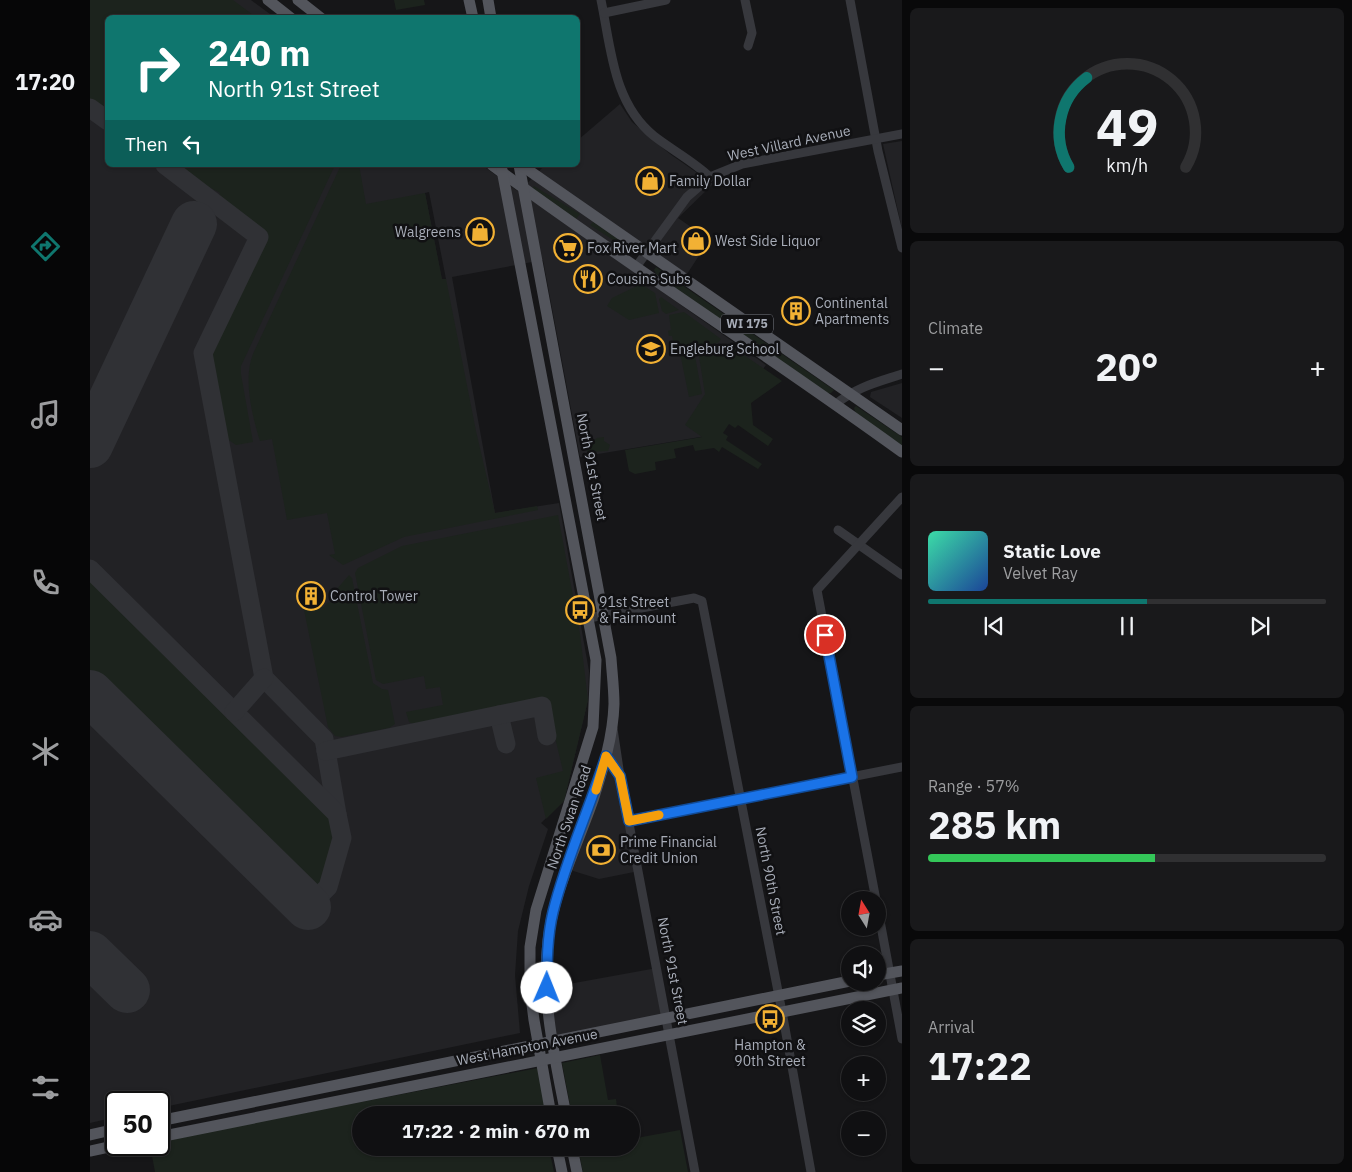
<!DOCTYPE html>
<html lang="en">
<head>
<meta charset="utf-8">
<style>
  body { margin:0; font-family:"IBM Plex Sans",sans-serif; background:#19191b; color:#f1f3f6; height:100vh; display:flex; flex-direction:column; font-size:19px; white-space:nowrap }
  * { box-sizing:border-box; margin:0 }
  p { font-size:16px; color:#9c9d9f }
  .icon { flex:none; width:28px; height:28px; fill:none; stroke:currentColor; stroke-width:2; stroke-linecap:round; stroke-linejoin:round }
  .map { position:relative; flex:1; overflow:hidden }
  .drawer { display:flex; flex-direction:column; gap:8px; padding:8px; background:#09090a; width:450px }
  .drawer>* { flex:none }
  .guide { position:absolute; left:15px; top:15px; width:475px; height:152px; border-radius:8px; box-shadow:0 1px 4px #0004,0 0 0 1px #303032; background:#0f766e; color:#fff; overflow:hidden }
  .needle { width:32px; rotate:349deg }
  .fabs { position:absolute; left:751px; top:891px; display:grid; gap:10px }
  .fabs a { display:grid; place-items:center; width:45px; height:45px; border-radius:50%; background:#101012; box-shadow:0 1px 4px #0004,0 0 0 1px #303032; font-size:25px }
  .speed { position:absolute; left:15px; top:1091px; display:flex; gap:10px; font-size:25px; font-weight:700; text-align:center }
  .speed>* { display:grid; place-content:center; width:65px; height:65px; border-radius:50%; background:#101012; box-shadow:0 1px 4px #0004,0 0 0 1px #303032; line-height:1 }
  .speed .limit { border:2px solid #111; border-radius:8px; background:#fff; color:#111 }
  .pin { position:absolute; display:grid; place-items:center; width:42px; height:42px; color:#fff; margin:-21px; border:2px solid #fff; border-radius:50%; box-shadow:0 1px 5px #0007 }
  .me { position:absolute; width:55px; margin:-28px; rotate:1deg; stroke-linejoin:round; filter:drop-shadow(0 0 4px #0008) }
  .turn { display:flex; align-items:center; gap:18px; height:105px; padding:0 20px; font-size:22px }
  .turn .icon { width:65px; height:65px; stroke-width:2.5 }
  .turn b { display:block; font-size:35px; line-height:42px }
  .then { display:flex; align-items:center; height:48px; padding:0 20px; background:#0003; gap:10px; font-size:19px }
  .big { font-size:38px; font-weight:700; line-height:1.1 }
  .drawer .card { flex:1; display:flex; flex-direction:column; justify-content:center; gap:8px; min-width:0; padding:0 18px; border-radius:8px; background:#19191b }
  .drawer .dial { align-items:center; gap:0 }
  .dial svg { height:130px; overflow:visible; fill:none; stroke:#303032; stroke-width:7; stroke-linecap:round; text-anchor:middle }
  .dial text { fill:#f1f3f6; stroke:none }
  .song { display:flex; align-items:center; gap:15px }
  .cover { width:60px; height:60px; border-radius:8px; background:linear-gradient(135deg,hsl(160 70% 55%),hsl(220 70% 35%)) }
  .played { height:5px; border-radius:2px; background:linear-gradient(90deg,#0f766e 55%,#303032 55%) }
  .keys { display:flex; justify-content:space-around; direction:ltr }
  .heat { display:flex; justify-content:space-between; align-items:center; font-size:28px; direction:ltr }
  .charge { height:8px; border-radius:4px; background:linear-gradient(90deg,#34c759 57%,#303032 0) }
  .trip { position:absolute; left:262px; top:1106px; width:288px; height:50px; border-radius:25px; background:#101012; box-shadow:0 1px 4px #0004,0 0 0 1px #303032; font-weight:700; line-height:50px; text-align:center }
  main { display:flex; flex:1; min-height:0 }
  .tabs { display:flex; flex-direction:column; width:90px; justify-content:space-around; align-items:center; background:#060607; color:#9c9d9f }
  .tabs .icon { width:35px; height:35px }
  .tabs .current { color:#0f766e }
  .tabs b { font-size:22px; color:#f1f3f6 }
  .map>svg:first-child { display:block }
  .built { fill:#222225; fill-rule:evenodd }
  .green { fill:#1c231d }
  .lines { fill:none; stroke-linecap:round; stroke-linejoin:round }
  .taxiway { stroke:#303135; stroke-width:19 }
  .runway { stroke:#303135; stroke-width:46 }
  .minor { stroke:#37383d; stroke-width:9 }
  .major { stroke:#53555c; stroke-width:11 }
  .route-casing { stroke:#114b97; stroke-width:12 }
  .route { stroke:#1a73e8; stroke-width:9 }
  .slow { stroke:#f59e0b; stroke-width:9 }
  .labels { text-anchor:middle; stroke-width:5; stroke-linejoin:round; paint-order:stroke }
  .shield { fill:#111113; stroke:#7b7e86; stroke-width:1 }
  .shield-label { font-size:12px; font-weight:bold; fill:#a8adb8 }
  .street-label { font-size:14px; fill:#a8adb8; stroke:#111113 }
  .poi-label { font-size:14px; fill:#a8adb8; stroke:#111113; text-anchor:start }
</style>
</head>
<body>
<main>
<nav class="tabs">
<b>17:20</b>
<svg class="icon current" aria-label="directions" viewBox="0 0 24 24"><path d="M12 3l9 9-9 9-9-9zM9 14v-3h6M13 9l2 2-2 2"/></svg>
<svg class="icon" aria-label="music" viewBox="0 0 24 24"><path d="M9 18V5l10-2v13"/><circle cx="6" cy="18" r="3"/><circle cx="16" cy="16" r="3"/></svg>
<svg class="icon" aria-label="phone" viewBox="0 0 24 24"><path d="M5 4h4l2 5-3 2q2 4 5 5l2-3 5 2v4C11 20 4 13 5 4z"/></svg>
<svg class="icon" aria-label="climate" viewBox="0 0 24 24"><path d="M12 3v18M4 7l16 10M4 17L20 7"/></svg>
<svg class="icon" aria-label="car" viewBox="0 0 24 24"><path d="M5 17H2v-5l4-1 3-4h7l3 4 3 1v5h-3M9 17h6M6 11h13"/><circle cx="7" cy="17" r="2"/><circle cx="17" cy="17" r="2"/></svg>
<svg class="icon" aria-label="filters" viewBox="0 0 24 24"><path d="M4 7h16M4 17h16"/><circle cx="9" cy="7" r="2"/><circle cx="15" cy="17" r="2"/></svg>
</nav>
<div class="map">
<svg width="812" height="1172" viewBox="0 0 812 1172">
  <rect width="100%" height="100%" fill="#161618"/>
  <!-- built -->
  <g class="built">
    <path d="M0,0H161L184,17L18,18V165H392L429,192L455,165H488V140L530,104L542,122L580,154L623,184L588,218L617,238L610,249L612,251L597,274L540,236L524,258L676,365L622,435L490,457L453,260L362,277L405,513L469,503L499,671L498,700L474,801L451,823L458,829L439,886L428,931L425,975L430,1033L69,1108V1102H26V1117L0,1123ZM339,192L356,279L352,280L335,193Z"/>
    <path d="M812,141V229L793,144Z"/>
    <path d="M812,383V418L780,397L781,392Z"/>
    <path d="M516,756L530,776L549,871L509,879L477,869Z"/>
    <path d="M567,968L577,1018L462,1040L457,988Z"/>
  </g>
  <!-- green -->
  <g class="green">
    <path d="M0,0H143L166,17L18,18L17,113L0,100Z"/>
    <path d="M304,0H334L335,5L306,10Z"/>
    <path d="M86,165H245L151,366V374L163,442L146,445L136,438C126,412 116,365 126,339L176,233L129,197L130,193L104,179Z"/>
    <path d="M251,165H269L276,204L335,193L352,279H356L386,431L405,513L447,506L448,510L314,537L253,565L239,555L245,554L237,513L197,520L182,439L170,441C162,415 153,379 163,354Z"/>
    <path d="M444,186L490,214L486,219L442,188Z"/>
    <path d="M503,222L541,248L540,251L500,225Z"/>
    <path d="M566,267L744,390L741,393H736L568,277L564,270Z"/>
    <path d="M551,284L565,293L569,313L539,320L517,306L522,298Z"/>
    <path d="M571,297L589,310L576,314L572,311L569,299Z"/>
    <path d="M594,312L631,339L628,343L585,350L582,336H579L578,331L581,330L579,315Z"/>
    <path d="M638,344L692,381L661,403L663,425L683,439L678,446L648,425L645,428L639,424L633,433L638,436L636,440L672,464L668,469L632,447L629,452L624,448L605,451L603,445L584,449L586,458L565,462L566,470L545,474L539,471L535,450L612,437L595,425L615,394L608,350Z"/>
    <path d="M604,351L612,394L599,397L590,353Z"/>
    <path d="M766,406L812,437V446L766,414L764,408Z"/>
    <path d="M514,437V441L520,445L518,451L497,452V446L507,438Z"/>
    <path d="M468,515L490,634L498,700L474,801L456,819L446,778L473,771L459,712L461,710L458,699L323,724L319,722L316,712L353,705L350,687L336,689L334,676L293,684L286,680L265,573L268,568L312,546Z"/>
    <path d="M259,575L262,578L283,683L292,689L298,690L305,724L299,728L252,737L245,736L238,727L214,610L234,607L237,603L248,601L246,590Z"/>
    <path d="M0,578L235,810C240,817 244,824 245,832C246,848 237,873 228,886L222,888L216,887L0,674Z"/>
    <path d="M510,1055L518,1100L526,1099L528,1115H482L472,1063Z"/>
    <path d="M453,1067L460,1107L452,1109L453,1115H271V1148H459L464,1172H65L60,1145H69V1141Z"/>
    <path d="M590,1130L598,1172H493L488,1148H541V1139Z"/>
  </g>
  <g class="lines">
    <!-- taxiway -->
    <g class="taxiway">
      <path d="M0,108L18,121"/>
      <path d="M75,165L169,237L113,353L174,678L234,739L247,814"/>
      <path d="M0,569L247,814L252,838L238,887L218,907"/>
      <path d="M144,712L174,678"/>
      <path d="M409,715L416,744"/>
      <path d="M236,751L452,706L457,736"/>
    </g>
    <!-- runway -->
    <g class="runway">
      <path d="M0,445L104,224"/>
      <path d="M0,693L218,907"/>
      <path d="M0,954L37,990"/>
    </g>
    <!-- minor -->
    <g class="minor">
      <path d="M511,0C521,48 523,103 564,136C582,150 603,161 620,177"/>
      <path d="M655,0L662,33L658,46"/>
      <path d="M760,0L788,151L812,248"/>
      <path d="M514,13L576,0"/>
      <path d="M546,267L597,197L620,177L652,164L812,134"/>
      <path d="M746,404C766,387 788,382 812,374"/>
      <path d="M748,530L812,575"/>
      <path d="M499,618L604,598L612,601L693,1017L721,1172"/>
      <path d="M523,729L530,776L605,1172"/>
      <path d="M539,821L812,767"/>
      <path d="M786,900L727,590L812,497"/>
      <path d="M788,910L812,1039"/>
    </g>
    <!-- major -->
    <g class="major">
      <path d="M178,0L201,18"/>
      <path d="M208,0L231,18"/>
      <path d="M379,0L383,18"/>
      <path d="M398,0L401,18"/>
      <path d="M402,165C536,264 677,354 812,452"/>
      <path d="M411,165L506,660L503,727L446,910L440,947V989L444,1020L461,1115"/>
      <path d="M429,165L521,658C522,673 524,689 524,704C523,737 513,769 503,800C487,846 463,893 458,941C451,1000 465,1058 476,1115"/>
      <path d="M431,165L812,430"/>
      <path d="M788,975L812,971"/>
      <path d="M69,1121L760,981"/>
      <path d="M0,1135L26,1129"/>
      <path d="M69,1137L812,988"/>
      <path d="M467,1148L472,1172"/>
      <path d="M482,1148L487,1172"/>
      <path d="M0,1151L28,1145"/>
    </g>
  </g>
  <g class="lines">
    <defs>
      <path id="route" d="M457,988C457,963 457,937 463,912C476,859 500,808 516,756L530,776L539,821L762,777L735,635"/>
    </defs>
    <!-- route casing -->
    <use href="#route" class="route-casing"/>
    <!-- route -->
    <use href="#route" class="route"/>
    <!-- slow -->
    <path class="slow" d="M506,790L516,756L530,776L539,821L569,815"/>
  </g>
  <!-- icons -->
  <defs>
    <symbol id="shop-ring" viewBox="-11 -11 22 22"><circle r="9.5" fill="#111113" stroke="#f2b134" stroke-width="1.5"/><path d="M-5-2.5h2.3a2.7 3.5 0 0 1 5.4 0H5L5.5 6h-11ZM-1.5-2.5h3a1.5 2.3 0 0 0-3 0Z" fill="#f2b134"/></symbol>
    <symbol id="supermarket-ring" viewBox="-11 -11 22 22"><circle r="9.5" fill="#111113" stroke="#f2b134" stroke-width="1.5"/><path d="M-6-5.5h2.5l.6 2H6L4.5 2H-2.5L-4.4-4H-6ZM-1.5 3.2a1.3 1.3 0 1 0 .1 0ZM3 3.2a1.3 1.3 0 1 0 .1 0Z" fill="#f2b134"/></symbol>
    <symbol id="restaurant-ring" viewBox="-11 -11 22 22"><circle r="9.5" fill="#111113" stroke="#f2b134" stroke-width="1.5"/><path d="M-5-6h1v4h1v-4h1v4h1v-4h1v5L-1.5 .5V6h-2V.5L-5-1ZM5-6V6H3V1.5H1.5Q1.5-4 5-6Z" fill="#f2b134"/></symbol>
    <symbol id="building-ring" viewBox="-11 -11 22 22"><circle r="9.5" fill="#111113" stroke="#f2b134" stroke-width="1.5"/><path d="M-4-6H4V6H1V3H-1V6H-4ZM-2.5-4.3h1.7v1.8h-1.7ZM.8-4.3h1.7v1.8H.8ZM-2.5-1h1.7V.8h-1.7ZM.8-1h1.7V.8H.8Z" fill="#f2b134"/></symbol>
    <symbol id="school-ring" viewBox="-11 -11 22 22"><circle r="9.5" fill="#111113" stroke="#f2b134" stroke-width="1.5"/><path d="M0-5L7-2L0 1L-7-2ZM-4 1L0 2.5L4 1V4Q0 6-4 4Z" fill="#f2b134"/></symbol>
    <symbol id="bus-ring" viewBox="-11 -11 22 22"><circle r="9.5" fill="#111113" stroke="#f2b134" stroke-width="1.5"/><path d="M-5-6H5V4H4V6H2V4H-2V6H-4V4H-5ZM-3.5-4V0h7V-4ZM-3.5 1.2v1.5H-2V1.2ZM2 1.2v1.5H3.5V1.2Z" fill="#f2b134"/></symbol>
    <symbol id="bank-ring" viewBox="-11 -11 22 22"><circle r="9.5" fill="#111113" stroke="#f2b134" stroke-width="1.5"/><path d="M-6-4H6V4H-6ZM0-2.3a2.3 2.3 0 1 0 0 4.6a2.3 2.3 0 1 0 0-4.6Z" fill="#f2b134"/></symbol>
  </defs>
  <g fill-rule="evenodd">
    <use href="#shop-ring" x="544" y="165" width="32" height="32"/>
    <use href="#shop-ring" x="374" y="216" width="32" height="32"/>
    <use href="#shop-ring" x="590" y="225" width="32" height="32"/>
    <use href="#supermarket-ring" x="462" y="232" width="32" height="32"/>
    <use href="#restaurant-ring" x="482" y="263" width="32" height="32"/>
    <use href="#building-ring" x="690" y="295" width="32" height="32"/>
    <use href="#school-ring" x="545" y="333" width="32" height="32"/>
    <use href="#building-ring" x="205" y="580" width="32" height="32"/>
    <use href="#bus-ring" x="474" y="594" width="32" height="32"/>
    <use href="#bank-ring" x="495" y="834" width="32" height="32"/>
    <use href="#bus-ring" x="664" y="1003" width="32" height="32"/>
  </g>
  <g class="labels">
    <!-- shield labels -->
    <rect class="shield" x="631" y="314.5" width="52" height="19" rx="4"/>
    <g class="shield-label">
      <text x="657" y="328">WI 175</text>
    </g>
    <!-- street labels -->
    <g class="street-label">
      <text transform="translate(699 143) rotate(-12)" y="5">West Villard Avenue</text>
      <text transform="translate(502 467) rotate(79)" y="5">North 91st Street</text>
      <text transform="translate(479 817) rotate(-71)" y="5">North Swan Road</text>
      <text transform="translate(681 881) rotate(79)" y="5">North 90th Street</text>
      <text transform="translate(583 971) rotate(79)" y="5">North 91st Street</text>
      <text transform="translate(437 1047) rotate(-11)" y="5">West Hampton Avenue</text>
    </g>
    <!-- poi labels -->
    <g class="poi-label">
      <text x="579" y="186">Family Dollar</text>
      <text x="371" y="237" text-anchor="end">Walgreens</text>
      <text x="625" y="246">West Side Liquor</text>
      <text x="497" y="253">Fox River Mart</text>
      <text x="517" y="284">Cousins Subs</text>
      <text x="725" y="308">Continental<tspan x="725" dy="16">Apartments</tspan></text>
      <text x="580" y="354">Engleburg School</text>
      <text x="240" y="601">Control Tower</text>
      <text x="509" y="607">91st Street<tspan x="509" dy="16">&amp; Fairmount</tspan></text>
      <text x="530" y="847">Prime Financial<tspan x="530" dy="16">Credit Union</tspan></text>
      <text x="680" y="1050" text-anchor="middle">Hampton &amp;<tspan x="680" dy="16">90th Street</tspan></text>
    </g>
  </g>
</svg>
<div class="fabs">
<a><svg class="needle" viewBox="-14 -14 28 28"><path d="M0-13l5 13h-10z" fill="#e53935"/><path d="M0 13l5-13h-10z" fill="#9c9d9f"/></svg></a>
<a><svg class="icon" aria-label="sound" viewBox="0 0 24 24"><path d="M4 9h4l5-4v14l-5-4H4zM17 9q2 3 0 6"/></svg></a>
<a><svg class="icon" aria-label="layers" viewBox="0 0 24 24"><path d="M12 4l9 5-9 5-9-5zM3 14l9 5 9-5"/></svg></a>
<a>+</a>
<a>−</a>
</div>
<div class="speed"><div class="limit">50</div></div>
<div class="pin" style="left:735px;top:635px;background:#d93025"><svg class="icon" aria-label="arrive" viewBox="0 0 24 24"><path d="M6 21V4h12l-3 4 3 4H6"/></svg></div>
<svg class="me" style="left:457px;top:988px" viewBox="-20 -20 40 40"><circle r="19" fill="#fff"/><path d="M0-13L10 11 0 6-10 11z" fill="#1a73e8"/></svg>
<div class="trip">17:22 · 2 min · 670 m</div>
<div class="guide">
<div class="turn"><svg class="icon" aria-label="right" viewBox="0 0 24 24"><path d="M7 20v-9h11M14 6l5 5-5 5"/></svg><div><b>240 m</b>North 91st Street</div></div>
<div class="then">Then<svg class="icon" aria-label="left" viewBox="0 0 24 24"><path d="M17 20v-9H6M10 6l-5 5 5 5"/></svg></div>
</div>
</div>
<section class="drawer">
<div class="card dial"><svg viewBox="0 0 100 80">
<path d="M14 69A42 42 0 1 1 86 69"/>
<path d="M14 69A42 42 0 0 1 25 14" stroke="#0f766e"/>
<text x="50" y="56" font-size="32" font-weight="700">49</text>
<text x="50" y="72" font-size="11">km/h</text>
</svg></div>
<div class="card"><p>Climate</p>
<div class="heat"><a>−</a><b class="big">20°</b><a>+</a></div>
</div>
<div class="card">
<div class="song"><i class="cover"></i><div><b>Static Love</b><p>Velvet Ray</p></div></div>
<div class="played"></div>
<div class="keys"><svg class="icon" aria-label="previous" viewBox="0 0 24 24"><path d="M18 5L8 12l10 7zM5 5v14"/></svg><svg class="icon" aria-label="pause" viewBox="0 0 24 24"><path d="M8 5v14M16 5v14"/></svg><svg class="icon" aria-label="next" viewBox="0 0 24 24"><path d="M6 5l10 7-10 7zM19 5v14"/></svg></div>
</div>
<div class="card"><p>Range · 57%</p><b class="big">285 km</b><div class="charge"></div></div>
<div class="card"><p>Arrival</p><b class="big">17:22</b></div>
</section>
</main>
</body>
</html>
